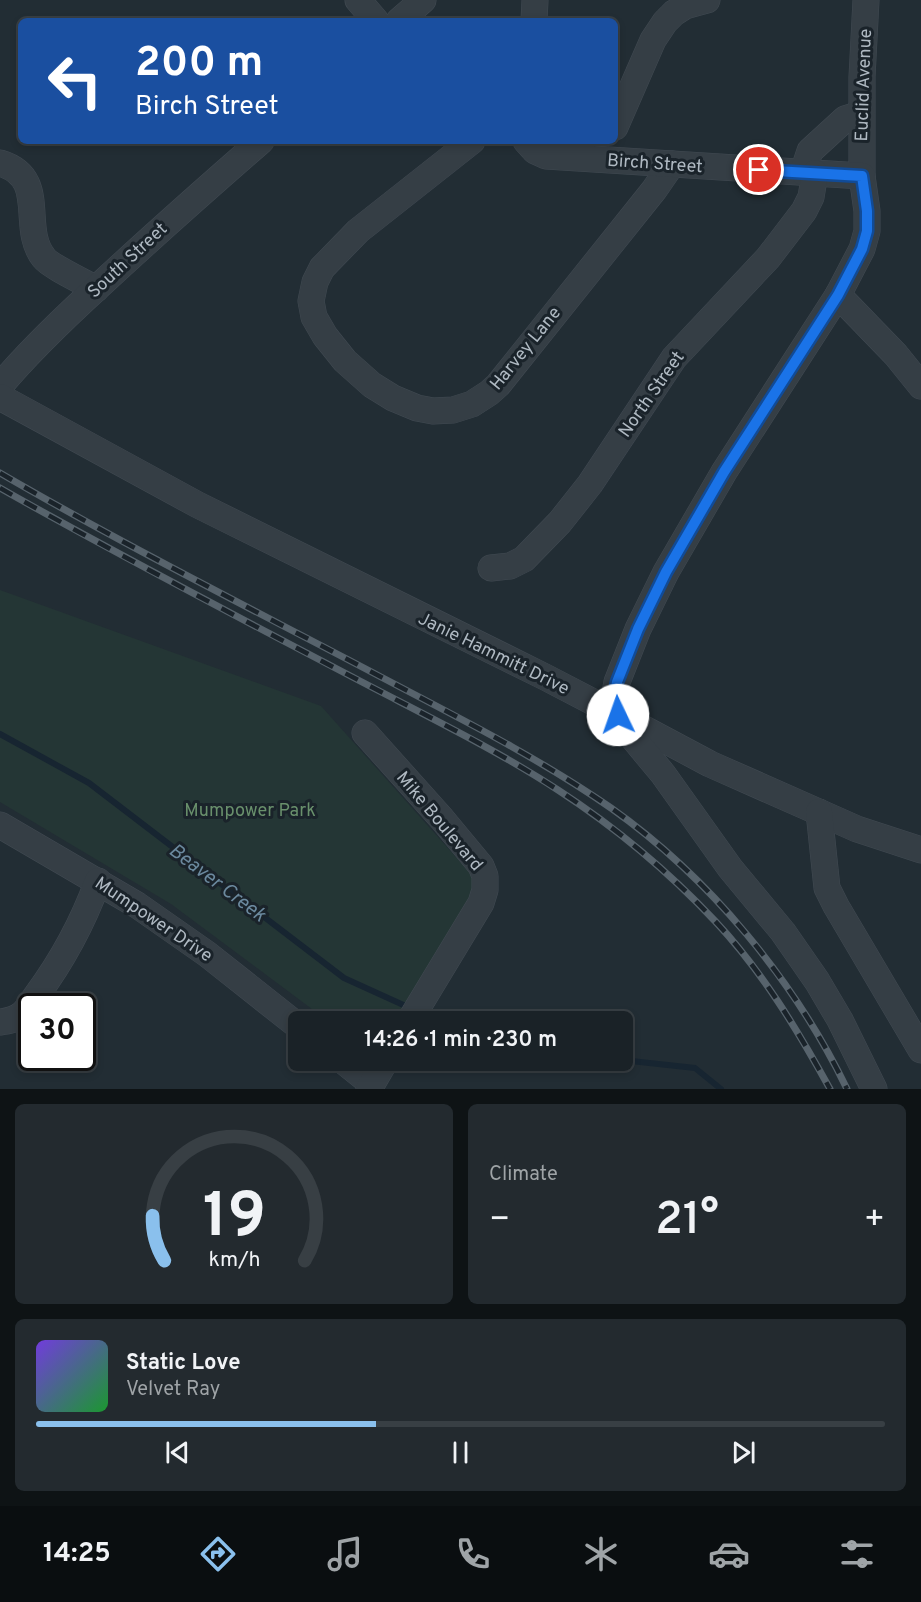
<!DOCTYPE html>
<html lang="en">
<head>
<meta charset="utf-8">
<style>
  body { margin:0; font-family:Overpass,sans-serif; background:#232a2f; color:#f1f3f6; height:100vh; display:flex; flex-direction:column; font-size:22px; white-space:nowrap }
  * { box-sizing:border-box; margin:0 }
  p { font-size:20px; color:#9fa4a7 }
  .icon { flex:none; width:33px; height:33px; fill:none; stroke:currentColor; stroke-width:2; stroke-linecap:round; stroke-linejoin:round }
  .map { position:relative; height:1089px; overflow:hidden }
  .details { display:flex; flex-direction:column; gap:15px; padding:15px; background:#0e1315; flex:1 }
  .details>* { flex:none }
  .top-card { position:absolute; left:18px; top:18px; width:600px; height:126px; border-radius:9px; box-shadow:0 3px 9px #0003,0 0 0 2px #383f44; background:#1a4fa0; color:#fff; overflow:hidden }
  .speed { position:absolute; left:18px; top:993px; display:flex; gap:12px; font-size:30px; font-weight:700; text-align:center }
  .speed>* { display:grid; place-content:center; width:78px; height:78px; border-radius:50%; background:#1a2227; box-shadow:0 3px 9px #0003,0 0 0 2px #383f44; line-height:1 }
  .speed .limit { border:3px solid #111; border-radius:9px; background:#fff; color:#111 }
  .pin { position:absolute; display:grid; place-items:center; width:51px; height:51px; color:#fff; margin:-26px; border:3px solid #fff; border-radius:50%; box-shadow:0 2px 6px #0007 }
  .me { position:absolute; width:66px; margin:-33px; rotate:357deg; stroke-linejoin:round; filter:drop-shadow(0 0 4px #0008) }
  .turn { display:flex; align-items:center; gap:21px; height:126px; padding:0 18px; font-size:27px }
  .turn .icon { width:78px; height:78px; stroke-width:2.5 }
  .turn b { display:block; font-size:42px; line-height:51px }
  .big { font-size:45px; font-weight:600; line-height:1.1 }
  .details .tile { flex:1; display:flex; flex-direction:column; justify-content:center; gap:9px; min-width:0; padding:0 21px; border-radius:9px; background:#232a2f }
  .details .dial { align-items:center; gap:0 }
  .dial svg { height:156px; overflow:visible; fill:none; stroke:#383f44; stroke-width:7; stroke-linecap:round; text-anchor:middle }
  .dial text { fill:#f1f3f6; stroke:none }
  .song { display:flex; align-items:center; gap:18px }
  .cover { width:72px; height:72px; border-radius:9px; background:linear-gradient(135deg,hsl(260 70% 55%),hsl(130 70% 35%)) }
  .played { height:6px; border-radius:3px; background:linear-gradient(90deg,#8ac0ed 40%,#383f44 40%) }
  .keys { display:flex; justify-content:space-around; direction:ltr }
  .heat { display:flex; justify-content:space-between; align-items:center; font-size:33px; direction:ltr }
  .details .tiles { flex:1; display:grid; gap:15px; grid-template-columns:1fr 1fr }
  .tile:last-child { grid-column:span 2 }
  .trip { position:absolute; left:288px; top:1011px; width:345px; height:60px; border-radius:9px; background:#1a2227; box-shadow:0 3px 9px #0003,0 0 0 2px #383f44; font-weight:600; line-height:60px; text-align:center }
  .dock { display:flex; height:96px; justify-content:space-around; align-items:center; background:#0a0e10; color:#9fa4a7 }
  .dock .icon { width:42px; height:42px }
  .dock .active { color:#8ac0ed }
  .dock b { font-size:27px; color:#f1f3f6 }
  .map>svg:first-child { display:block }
  .green { fill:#243635 }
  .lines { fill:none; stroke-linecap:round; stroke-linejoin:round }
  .stream { stroke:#172531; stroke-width:6 }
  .minor-casing { stroke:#414a52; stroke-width:27 }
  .minor { stroke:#353e45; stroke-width:26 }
  .rail-casing { stroke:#57636c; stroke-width:7 }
  .rail { stroke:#1a232a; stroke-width:4.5; stroke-dasharray:14; stroke-linecap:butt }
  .route-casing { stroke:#114b97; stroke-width:15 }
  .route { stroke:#1a73e8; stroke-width:10 }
  .labels { text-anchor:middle; stroke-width:6; stroke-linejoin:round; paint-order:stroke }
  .street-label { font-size:18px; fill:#afb9c2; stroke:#1a232a }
  .park-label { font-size:18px; fill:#69906c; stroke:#1a232a }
  .water-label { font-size:20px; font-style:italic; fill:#6b899e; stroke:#1a232a }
</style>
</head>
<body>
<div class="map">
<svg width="921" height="1089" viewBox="0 0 921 1089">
  <rect width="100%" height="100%" fill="#222d34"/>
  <!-- green -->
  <path class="green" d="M0,590L321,706L479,883L396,1021H328L171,904L0,802Z"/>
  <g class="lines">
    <!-- stream -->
    <g class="stream">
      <path d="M0,734L89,783L344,978L410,1008"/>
      <path d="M422,1013L441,1022"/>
      <path d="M622,1060L695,1068L721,1089"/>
    </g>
    <defs>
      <g id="minor">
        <path d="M358,0L376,21"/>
        <path d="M866,0L862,77V176L867,211V231L862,249L838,295L724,472L666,572L638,629L617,682L614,698L618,715L710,764L857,829L921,850"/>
        <path d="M399,21L423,0"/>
        <path d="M534,21L535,0"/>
        <path d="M615,127L653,40L665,22L674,13L685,6L707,0"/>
        <path d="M472,141L358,231L322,268L315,282L311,301L314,317L325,336L345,361L372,385L393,398L417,408L433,411L453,410L472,404L489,393L498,385L654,190L672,164"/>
        <path d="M526,141L535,151L546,156L862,176"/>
        <path d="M0,163C50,178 19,227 44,258C50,266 84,282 96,289"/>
        <path d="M803,172L810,151L845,119L861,114"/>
        <path d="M838,295L896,355L921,386"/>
        <path d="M0,386C30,350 65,317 100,285C153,236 207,188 261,141"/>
        <path d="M0,397L198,505L545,677L618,715L624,727L663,774L730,868L783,932L817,981L840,1020L874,1089"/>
        <path d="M491,568L510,566L524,559L560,522L590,484L674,358L768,258L804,211L811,197L815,173"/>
        <path d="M365,733L442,819L481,866L485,876V890L481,903L409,1022"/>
        <path d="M819,812L827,888L836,906L921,1050"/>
        <path d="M0,825L137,905L207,954L298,1026"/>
        <path d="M0,1022C8,1021 15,1020 22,1014C27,1010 32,1002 36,996C62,961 83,922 98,881"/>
        <path d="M342,1060L372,1084"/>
        <path d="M369,1089L386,1060"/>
      </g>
    </defs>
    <!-- minor casing -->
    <use href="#minor" class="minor-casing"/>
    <!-- minor -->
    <use href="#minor" class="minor"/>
    <defs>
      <g id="rail">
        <path d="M0,473C119,542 242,604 364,668C447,712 533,754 611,808C709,877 795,981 847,1089"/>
        <path d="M0,488C118,555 240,618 360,681C427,716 495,749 558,790C615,827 668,871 715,921C762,971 797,1029 830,1089"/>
      </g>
    </defs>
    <!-- rail casing -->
    <use href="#rail" class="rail-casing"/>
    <!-- rail -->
    <use href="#rail" class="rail"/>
  </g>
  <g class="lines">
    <defs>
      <path id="route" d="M618,715L614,698L617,682L638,629L666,572L724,472L838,295L862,249L867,231V211L862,176L759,170"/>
    </defs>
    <!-- route casing -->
    <use href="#route" class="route-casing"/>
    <!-- route -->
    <use href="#route" class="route"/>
  </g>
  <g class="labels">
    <!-- street labels -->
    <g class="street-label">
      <text transform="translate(863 85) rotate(-88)" y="6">Euclid Avenue</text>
      <text transform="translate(655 163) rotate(4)" y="6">Birch Street</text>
      <text transform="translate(127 260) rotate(-43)" y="6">South Street</text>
      <text transform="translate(525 348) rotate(-51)" y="6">Harvey Lane</text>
      <text transform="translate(651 394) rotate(-55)" y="6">North Street</text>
      <text transform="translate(494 653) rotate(26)" y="6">Janie Hammitt Drive</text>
      <text transform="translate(440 821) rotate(50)" y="6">Mike Boulevard</text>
      <text transform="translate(154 919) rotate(34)" y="6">Mumpower Drive</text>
    </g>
    <!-- park labels -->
    <g class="park-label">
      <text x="250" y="816">Mumpower Park</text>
    </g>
    <!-- water labels -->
    <g class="water-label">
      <text transform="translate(218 882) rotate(37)" y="7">Beaver Creek</text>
    </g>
  </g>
</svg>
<div class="speed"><div class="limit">30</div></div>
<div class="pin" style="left:759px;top:170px;background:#d93025"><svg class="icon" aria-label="arrive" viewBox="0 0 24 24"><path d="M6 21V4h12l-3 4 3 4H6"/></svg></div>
<svg class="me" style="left:618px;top:715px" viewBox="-20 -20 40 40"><circle r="19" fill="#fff"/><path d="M0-13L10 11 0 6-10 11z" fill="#1a73e8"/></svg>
<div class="trip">14:26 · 1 min · 230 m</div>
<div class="top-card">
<div class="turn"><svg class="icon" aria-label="left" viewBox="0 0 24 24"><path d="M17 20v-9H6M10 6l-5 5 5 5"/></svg><div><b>200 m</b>Birch Street</div></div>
</div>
</div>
<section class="details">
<div class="tiles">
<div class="tile dial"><svg viewBox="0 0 100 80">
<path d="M14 69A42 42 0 1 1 86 69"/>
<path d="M14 69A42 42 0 0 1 8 46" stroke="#8ac0ed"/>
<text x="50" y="56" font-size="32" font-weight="700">19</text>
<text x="50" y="72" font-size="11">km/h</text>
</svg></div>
<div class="tile"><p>Climate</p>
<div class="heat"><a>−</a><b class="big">21°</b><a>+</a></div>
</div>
<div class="tile">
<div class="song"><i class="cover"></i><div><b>Static Love</b><p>Velvet Ray</p></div></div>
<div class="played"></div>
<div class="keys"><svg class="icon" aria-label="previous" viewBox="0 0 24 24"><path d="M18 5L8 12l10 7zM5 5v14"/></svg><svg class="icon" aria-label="pause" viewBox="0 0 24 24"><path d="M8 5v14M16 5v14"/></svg><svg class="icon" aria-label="next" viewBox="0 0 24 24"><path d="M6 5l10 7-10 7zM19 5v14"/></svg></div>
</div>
</div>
</section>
<nav class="dock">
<b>14:25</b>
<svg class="icon active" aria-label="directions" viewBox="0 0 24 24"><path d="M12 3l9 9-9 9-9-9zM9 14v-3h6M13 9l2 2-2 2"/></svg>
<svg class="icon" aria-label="music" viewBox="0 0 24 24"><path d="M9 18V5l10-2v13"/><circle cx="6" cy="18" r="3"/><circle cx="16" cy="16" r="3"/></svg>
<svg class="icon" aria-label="phone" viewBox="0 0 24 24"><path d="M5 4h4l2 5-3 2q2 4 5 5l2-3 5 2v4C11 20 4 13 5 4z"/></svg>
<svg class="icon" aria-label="climate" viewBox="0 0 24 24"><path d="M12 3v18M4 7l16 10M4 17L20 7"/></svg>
<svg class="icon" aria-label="car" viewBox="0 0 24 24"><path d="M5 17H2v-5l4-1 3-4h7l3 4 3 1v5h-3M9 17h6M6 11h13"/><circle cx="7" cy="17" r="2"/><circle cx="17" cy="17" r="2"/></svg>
<svg class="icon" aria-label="filters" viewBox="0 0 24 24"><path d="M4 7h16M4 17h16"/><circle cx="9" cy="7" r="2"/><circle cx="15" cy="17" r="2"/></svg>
</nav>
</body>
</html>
